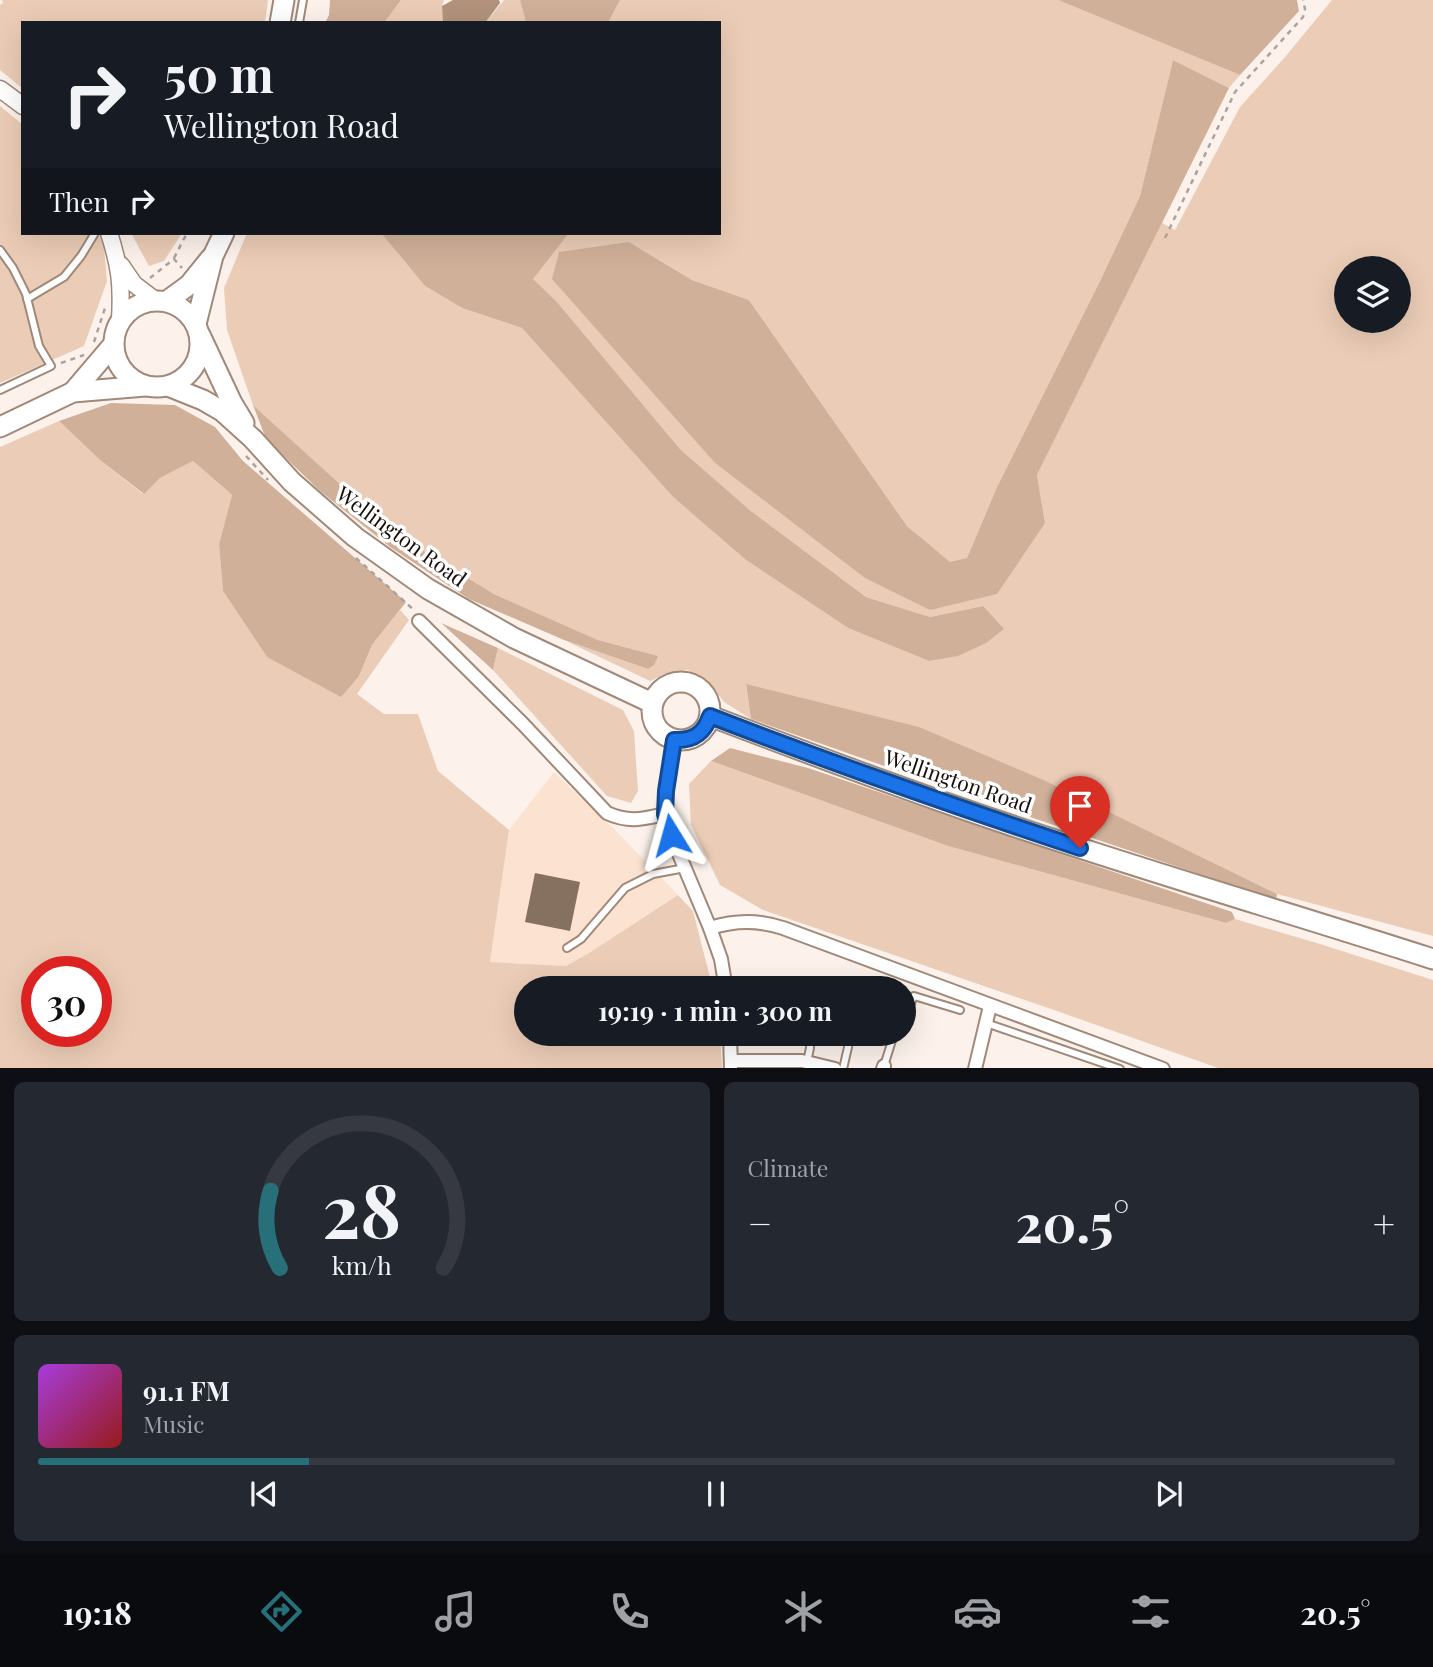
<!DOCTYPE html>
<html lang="en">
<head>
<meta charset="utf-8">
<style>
  body { margin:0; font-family:"Playfair Display",serif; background:#242831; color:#f1f3f6; height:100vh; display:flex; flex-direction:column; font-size:26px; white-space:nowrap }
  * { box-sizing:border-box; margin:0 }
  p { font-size:23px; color:#9ea1a6 }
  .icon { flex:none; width:38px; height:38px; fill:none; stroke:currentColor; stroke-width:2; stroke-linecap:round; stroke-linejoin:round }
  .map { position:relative; height:1068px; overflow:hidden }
  .side { display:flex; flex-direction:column; gap:14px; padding:14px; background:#0d0f14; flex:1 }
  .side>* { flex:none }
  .banner { position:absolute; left:21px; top:21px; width:700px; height:214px; border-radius:0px; box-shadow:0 7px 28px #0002; background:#171b24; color:#f1f3f6; overflow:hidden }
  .tools { position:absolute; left:1334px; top:256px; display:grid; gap:14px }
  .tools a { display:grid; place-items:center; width:77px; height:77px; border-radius:50%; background:#171b24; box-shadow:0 7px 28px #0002; font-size:35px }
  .speed { position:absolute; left:21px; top:956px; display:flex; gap:14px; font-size:35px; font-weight:700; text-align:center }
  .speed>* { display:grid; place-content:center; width:91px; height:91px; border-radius:50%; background:#171b24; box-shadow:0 7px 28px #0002; line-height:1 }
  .speed .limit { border:10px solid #d22; background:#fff; color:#111 }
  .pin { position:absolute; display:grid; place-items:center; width:60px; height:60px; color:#fff; margin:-72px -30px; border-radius:50% 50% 50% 0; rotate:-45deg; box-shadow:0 0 7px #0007 }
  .pin .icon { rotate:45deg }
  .me { position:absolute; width:77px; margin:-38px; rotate:352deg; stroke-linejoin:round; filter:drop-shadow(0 0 5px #0008) }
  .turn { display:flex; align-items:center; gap:24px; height:147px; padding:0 28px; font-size:32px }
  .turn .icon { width:91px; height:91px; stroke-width:2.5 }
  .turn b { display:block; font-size:49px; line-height:60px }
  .then { display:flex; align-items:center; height:66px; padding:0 28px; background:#0003; gap:14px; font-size:26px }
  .big { font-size:52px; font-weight:700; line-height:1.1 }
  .side .tile { flex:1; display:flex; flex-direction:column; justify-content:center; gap:10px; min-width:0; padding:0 24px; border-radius:10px; background:#242831 }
  .side .dial { align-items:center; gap:0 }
  .dial svg { height:182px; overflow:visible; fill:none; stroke:#363941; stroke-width:7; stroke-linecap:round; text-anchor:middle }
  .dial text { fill:#f1f3f6; stroke:none }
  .song { display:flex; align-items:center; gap:21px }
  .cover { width:84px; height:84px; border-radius:10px; background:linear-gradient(135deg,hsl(280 70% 55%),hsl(0 70% 35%)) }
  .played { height:7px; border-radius:4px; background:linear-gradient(90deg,#27707a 20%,#363941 20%) }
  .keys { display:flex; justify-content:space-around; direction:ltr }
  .heat { display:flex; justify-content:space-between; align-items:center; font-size:38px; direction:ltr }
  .side .tiles { flex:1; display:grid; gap:14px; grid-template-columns:1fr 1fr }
  .tile:last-child { grid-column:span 2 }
  .trip { position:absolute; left:514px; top:976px; width:402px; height:70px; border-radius:35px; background:#171b24; box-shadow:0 7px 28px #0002; font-weight:700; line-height:70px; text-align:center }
  .tab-bar { display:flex; height:112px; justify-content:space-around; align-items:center; background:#090b0e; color:#9ea1a6 }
  .tab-bar .icon { width:49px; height:49px }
  .tab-bar .on { color:#27707a }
  .tab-bar b { font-size:32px; color:#f1f3f6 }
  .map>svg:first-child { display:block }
  .built { fill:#fce3d1 }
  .green { fill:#ebccb6; fill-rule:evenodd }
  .forest { fill:#d1b099 }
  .water { fill:#b2927b }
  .building { fill:#867060 }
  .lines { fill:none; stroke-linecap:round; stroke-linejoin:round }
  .service-casing { stroke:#a08979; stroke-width:10 }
  .minor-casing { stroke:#a08979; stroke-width:16 }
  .tertiary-casing { stroke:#a08979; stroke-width:19 }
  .primary-casing { stroke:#a08979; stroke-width:23 }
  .path { stroke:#aca29c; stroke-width:2.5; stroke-dasharray:5 5; stroke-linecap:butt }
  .service { stroke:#fff; stroke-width:6 }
  .minor { stroke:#fff; stroke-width:12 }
  .tertiary { stroke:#fff; stroke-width:16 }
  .primary { stroke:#fff; stroke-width:19 }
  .route-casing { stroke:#114b97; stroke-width:18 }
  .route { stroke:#1a73e8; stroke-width:12 }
  .labels { text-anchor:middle; stroke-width:7; stroke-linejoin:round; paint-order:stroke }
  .street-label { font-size:21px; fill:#180f0a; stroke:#fff }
</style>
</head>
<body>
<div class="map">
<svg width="1433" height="1069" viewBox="0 0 1433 1069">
  <rect width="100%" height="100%" fill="#fcf2eb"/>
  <!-- built -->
  <path class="built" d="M554,772L621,836L678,895L589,953L566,966L490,962L509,830Z"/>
  <!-- green -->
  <g class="green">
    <path d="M2,0H268L265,23H23V89L0,70V5L3,3Z"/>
    <path d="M401,0H444L442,6L443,23H384Z"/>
    <path d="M504,0H520L526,23H485Z"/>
    <path d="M620,0H1058L1240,75L1229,88L1173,60L1140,196L1101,279L997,487L967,558L950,563L907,526L749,300L692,280L629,242L553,279L714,462L930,610L1045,523L1037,475L1162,223L1175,230L1240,107L1285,57L1332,0H1433V936L1277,894L1048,782L746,685L751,719L724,702L709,682L688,670L665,674L650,681L564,640L648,669L657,656L598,640L494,594L394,533L253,405L227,330L224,288L247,233H381L425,286L462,308L522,328L673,497L746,560L848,628L929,661L983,606L930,617L866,597L751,511L680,449L557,302L532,279L569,233H719V23H608ZM1346,268H1398V320H1346Z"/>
    <path d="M0,106L23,125V233H98L104,247L107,281L84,346L0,383Z"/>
    <path d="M131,233H182L164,261L149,266Z"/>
    <path d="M59,421L100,460L143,494L160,478L193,461L232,495L219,544L223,591L267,657L359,676L372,645L400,610L409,620L357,694L384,714H418L438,771L509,830L490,962L566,966L589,953L678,895L693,911L713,989H527V1034H720L722,1068H0V447ZM37,971H96V1031H37Z"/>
    <path d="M498,648L623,710L634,731L638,791L631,803L607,796L493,670Z"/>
    <path d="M711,761L948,846L1226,923L1235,919L1320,944L1433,980V1068H1218L1054,1010L763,910L720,885L691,825L689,784Z"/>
  </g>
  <!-- forest -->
  <g class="forest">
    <path d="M330,0H401L384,23H325L329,15Z"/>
    <path d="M520,0H620L608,23H526Z"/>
    <path d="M1058,0H1297L1299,11L1240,75Z"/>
    <path d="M1173,60L1229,88L1037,475L1045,523L997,594L930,610L865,578L714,462L552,279L559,252L629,242L692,280L749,300L907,526L950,562L967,558L997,487L1101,279L1140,196Z"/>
    <path d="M381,233H569L533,279L557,302L680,449L751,511L866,597L930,617L983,606L1004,629L986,643L958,656L929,661L848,628L746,560L673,497L522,328L462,308L425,286Z"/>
    <path d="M111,403L175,405L215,427L243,461L406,602L372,645L359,676L341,697L267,657L223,591L219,544L232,495L193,461L160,478L144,494L100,460L59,421Z"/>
    <path d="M253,405L394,533L494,594L598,640L658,656L654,665L648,669L564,640L469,599L390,547L320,491L266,439Z"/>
    <path d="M441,623L498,648L493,670Z"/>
    <path d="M746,684L919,727L1048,782L1277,894L1276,900L1012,811L751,719Z"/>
    <path d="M730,748L808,768L1232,912L1235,919L1226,923L948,846L711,761Z"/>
  </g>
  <!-- water -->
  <path class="water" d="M453,0H499L500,3L485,23H443L442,6Z"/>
  <!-- building -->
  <path class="building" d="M535,873L580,882L570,931L525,922Z"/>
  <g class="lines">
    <defs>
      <g id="service">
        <path d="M299,23L303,0"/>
        <path d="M0,250L13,268L26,294L39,346L51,366L0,390"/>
        <path d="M27,299L64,277L81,256L95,233"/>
        <path d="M567,948L581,939L625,888L653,874L685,868"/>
        <path d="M800,989V982"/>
        <path d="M905,1017L914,996L960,1010"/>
        <path d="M986,1023L1120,1069"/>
        <path d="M807,1062L810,1048V1034"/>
        <path d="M884,1066L894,1034"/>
        <path d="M843,1069L851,1034"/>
      </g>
      <g id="minor">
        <path d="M419,621L523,724L607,813C629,823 643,819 665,814"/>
        <path d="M674,740L666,791L665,814L671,835L710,928L721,959L726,989"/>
        <path d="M710,928C736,920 758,920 783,928L1163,1069"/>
        <path d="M730,1034L731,1069"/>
        <path d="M731,1061H802L835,1069"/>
        <path d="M883,1069L884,1066"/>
        <path d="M975,1069L990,1006"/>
      </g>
      <g id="tertiary">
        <path d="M0,89L23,106"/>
        <path d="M109,233C120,267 122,285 120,320"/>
        <path d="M121,265L134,284L155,300"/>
      </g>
      <g id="primary">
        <path d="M280,23L284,0"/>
        <circle cx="157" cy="344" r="43"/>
        <path d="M167,301L189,285L210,259"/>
        <path d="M196,324L213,256L224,233"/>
        <path d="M200,335L232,403L244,423"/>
        <path d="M168,386L203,400L222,411L253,439L292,482L355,537L428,589L514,638L652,703"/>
        <path d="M73,392L113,345"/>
        <path d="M0,427L73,392L145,386"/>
        <circle cx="681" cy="711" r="29"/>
        <path d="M710,716C807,753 905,790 1004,823C1146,871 1290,913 1433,959"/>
      </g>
    </defs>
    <!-- service casing -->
    <use href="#service" class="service-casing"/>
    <!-- minor casing -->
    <use href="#minor" class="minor-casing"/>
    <!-- tertiary casing -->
    <use href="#tertiary" class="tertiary-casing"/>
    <!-- primary casing -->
    <use href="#primary" class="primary-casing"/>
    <!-- path -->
    <g class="path">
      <path d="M1165,238L1235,92L1303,17L1305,9L1303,0"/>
      <path d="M174,258L187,233"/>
      <path d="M150,278L174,259L182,268"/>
      <path d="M94,342L106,305"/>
      <path d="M61,363L84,355"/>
      <path d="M246,456L268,480"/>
      <path d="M356,558L414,610"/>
    </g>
    <!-- service -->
    <use href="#service" class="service"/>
    <!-- minor -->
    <use href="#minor" class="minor"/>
    <!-- tertiary -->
    <use href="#tertiary" class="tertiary"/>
    <!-- primary -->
    <use href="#primary" class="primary"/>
  </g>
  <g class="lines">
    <defs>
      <path id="route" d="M671,835L665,814L666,791L674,740C693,741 704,734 710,716C832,763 956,807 1080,848"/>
    </defs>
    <!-- route casing -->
    <use href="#route" class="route-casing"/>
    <!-- route -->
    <use href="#route" class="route"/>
  </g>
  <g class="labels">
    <!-- street labels -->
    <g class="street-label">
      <text transform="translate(401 537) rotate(36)" y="7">Wellington Road</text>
      <text transform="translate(958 782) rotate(19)" y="7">Wellington Road</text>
    </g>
  </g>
</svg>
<div class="tools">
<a><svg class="icon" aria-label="layers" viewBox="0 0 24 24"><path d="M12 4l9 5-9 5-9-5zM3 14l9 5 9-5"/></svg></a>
</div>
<div class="speed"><div class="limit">30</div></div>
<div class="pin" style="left:1080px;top:848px;background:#d93025"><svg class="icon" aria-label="arrive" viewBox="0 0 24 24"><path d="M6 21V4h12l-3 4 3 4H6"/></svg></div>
<svg class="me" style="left:671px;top:835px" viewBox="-20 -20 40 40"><path d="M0-17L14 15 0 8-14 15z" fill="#1a73e8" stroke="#fff" stroke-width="4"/></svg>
<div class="trip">19:19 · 1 min · 300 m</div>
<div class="banner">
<div class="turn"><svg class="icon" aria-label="right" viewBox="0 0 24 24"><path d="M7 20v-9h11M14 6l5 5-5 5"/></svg><div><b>50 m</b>Wellington Road</div></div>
<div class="then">Then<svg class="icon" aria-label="right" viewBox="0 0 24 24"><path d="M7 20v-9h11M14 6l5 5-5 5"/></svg></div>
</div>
</div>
<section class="side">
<div class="tiles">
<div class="tile dial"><svg viewBox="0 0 100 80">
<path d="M14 69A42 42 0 1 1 86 69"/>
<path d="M14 69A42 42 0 0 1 10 35" stroke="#27707a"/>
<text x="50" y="56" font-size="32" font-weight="700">28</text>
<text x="50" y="72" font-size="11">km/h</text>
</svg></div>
<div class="tile"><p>Climate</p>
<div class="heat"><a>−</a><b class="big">20.5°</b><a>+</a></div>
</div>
<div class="tile">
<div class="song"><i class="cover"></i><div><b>91.1 FM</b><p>Music</p></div></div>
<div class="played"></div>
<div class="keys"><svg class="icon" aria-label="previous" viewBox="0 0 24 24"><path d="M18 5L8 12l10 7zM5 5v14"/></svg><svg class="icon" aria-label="pause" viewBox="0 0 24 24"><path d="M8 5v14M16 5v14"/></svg><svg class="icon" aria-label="next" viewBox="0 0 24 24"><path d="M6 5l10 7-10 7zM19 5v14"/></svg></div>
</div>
</div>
</section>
<nav class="tab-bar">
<b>19:18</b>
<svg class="icon on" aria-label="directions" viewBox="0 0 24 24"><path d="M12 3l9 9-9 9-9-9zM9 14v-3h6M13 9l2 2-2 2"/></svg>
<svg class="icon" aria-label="music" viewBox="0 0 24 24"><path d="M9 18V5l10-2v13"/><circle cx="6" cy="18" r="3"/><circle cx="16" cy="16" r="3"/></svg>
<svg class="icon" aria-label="phone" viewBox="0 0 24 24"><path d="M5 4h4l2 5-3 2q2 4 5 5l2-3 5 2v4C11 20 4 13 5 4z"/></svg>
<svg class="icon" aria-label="climate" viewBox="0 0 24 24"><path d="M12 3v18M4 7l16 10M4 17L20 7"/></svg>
<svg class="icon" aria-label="car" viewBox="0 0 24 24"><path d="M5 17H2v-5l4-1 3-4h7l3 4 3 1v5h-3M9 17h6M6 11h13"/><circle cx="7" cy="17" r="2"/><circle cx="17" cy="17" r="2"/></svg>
<svg class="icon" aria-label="filters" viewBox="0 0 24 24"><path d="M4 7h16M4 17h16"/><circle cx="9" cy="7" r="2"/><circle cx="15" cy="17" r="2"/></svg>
<b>20.5°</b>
</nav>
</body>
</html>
